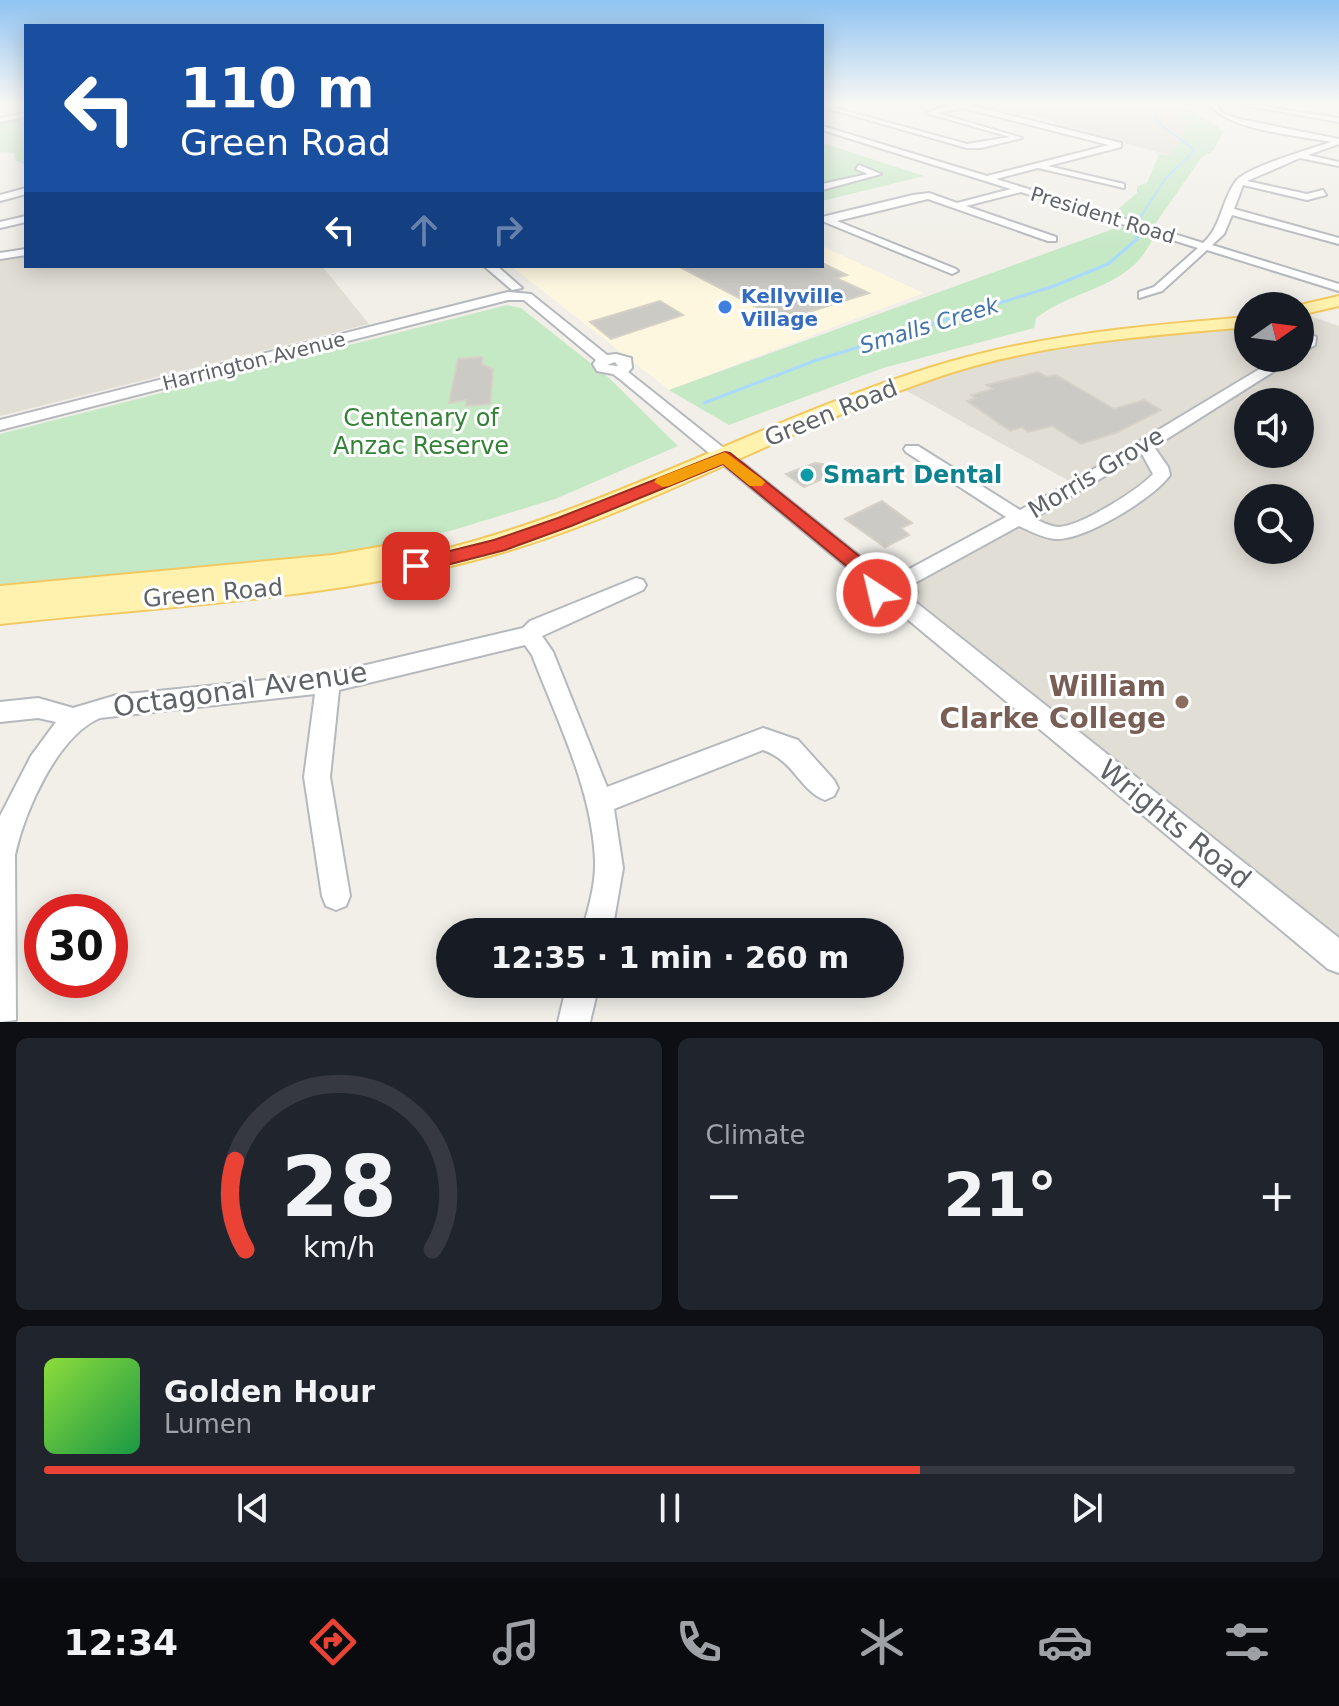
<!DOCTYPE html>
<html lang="en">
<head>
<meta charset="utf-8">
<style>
  body { margin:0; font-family:"DejaVu Sans",sans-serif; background:#20242c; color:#f1f3f6; height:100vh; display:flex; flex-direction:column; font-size:30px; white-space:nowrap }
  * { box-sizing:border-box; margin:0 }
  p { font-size:26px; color:#9ea1a6 }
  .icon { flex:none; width:44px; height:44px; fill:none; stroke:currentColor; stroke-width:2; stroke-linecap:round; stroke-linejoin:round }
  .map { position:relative; height:1022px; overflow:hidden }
  .drawer { display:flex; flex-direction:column; gap:16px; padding:16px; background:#0d0f14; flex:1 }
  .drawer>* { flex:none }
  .guide { position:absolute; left:24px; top:24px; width:800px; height:244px; border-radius:0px; box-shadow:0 4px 20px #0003; background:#1a4fa0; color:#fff; overflow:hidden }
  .needle { width:52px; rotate:76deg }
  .tools { position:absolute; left:1234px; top:292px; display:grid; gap:16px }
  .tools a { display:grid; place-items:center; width:80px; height:80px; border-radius:50%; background:#171b24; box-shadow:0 4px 20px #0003; font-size:40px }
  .speed { position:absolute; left:24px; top:894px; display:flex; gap:16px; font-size:40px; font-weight:700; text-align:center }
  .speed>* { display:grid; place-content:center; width:104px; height:104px; border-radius:50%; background:#171b24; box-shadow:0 4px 20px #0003; line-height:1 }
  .speed .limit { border:12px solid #d22; background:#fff; color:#111 }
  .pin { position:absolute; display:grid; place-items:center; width:68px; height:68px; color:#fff; margin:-34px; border-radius:16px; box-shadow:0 4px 12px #0006 }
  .me { position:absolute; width:88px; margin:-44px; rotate:325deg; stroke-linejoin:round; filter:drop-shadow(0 0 6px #0008) }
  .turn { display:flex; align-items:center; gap:28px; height:168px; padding:0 24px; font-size:36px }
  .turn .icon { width:104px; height:104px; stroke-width:2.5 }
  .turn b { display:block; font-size:56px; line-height:68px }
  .lanes { display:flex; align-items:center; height:76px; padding:0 24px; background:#0003; justify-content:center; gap:40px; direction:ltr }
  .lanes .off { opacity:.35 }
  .big { font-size:60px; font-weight:800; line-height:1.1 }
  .drawer .widget { flex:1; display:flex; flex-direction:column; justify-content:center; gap:12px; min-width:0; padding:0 28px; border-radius:12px; background:#20242c }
  .drawer .dial { align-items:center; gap:0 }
  .dial svg { height:208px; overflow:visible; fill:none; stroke:#363941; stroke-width:7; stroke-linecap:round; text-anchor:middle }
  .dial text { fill:#f1f3f6; stroke:none }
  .song { display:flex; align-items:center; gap:24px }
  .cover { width:96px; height:96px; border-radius:12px; background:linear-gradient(135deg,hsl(90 70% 55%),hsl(140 70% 35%)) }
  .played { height:8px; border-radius:4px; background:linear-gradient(90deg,#ea4335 70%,#363941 70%) }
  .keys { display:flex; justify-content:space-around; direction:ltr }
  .heat { display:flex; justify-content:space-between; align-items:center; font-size:44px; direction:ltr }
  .drawer .tiles { flex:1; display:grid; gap:16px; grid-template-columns:1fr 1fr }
  .widget:last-child { grid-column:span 2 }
  .trip { position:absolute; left:436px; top:918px; width:468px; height:80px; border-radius:40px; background:#171b24; box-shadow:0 4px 20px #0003; font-weight:800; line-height:80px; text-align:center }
  .dock { display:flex; height:128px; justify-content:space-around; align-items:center; background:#090b0e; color:#9ea1a6 }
  .dock .icon { width:56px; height:56px }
  .dock .selected { color:#ea4335 }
  .dock b { font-size:36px; color:#f1f3f6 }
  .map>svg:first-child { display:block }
  .commercial { fill:#fef7e0 }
  .education { fill:#e1ded6; fill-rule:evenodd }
  .green { fill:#c5e8c5 }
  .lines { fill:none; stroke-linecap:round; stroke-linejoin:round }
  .stream-far1 { stroke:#aadaff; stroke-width:2 }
  .stream { stroke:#aadaff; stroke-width:3 }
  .building { fill:#cccac5; stroke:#d6d1c6; stroke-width:2 }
  .minor-casing { stroke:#b5b8bc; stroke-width:4 }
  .major-casing { stroke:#f2c960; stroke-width:4 }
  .minor { fill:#fff; fill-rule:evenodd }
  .major { fill:#fff2af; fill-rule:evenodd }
  .route { fill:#ea4335; stroke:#982c22; stroke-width:2 }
  .slow { fill:#f59e0b }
  .shop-dot { fill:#3f7fe0; stroke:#fff; stroke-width:3 }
  .culture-dot { fill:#0f9aa8; stroke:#fff; stroke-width:3 }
  .education-dot { fill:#8d6e63; stroke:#fff; stroke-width:3 }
  .labels { text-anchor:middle; stroke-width:6; stroke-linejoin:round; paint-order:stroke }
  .far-street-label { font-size:20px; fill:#5f6368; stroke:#fff }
  .far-shop-label { font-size:20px; font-weight:bold; fill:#366cbe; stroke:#fff; text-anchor:start }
  .far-water-label { font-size:22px; font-style:italic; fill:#4174aa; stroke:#fff }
  .street-label { font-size:24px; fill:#5f6368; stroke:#fff }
  .park-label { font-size:24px; fill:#348238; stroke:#fff }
  .culture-label { font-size:24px; font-weight:bold; fill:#0d838f; stroke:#fff; text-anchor:start }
  .near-education-label { font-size:28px; font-weight:bold; fill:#785e54; stroke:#fff; text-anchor:end }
  .near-street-label { font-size:28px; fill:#5f6368; stroke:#fff }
</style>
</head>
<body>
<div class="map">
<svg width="1339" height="1022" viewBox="0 0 1339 1022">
  <rect width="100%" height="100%" fill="#f1efe8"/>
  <!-- commercial -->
  <path class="commercial" d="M822,246L923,293L669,390L511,266H822Z"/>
  <!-- education -->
  <g class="education">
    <path d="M967,104H1164L1187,123L1180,140L1169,155L1054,125L1055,122L1049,120Z"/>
    <path d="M26,255V266H322L369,324L0,416V259Z"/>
    <path d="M1307,315L1339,326V958L889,590L1078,486L898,386L999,354L1248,322V358H1300V316ZM1248,402H1300V454H1248ZM1248,498H1300V550H1248Z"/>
  </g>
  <!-- green -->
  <g class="green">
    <path d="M1164,104H1184C1194,117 1212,119 1223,132L1214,150L1201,158L1153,227L1111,215L1137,193V186L1147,183L1159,154L1169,155L1180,140L1187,122Z"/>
    <path d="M26,116V165L15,160L14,153L0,152V121Z"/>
    <path d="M822,143L924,176L822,201Z"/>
    <path d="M1124,225L1156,234C1150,244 1143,257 1134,265C1105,291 1067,294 1036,318L1034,328L883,368L729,425L669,390Z"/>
    <path d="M507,305L521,308L608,377L678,446L555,499L450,531L330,557L0,584V434Z"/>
  </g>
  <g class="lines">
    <!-- stream-far1 -->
    <g class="stream-far1">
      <path d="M1138,221L1165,179L1195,150L1158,123L1150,104"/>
      <path d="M1132,229L1137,238"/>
    </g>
    <!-- stream -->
    <path class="stream" d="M704,403L817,360L1054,286L1108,264L1137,239L1136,236"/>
  </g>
  <!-- building -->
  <g class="building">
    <path d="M822,263L847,275L836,278L869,293L787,319L775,317L678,266H822Z"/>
    <path d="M660,301L683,315L611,339L590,322Z"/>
    <path d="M482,357V364L493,369L490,404L466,406V400L449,403L458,359Z"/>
    <path d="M1038,372L1047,377L1056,375L1114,409L1144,400L1161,410L1118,432L1081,444L1052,426L1028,432L1022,427L1010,431L967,401L976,398L971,395L993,389L987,385Z"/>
    <path d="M815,463L823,464L822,470L829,476L804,487L786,474Z"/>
    <path d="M882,501L912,523L901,528L909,535L885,547L845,519Z"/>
  </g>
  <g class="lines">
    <defs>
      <g id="minor">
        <path d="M953,104H965L1121,143V147L1048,166L1124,184V188L1038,168L996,179L1203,243C1222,226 1221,201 1236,181C1247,167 1311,149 1331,142C1297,135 1230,131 1209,104H1216L1223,114L1239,119L1339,139V144L1308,155L1339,162V166L1300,158L1247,181L1307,194L1323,190L1326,195L1307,200L1243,185L1234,209L1339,238V244L1232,215L1224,234L1212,245L1339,284V291L1207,250L1162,291L1139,298V292L1154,287L1198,248L1021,192L966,206L1056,237V241H1048L928,199L837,221L956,269L958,271L952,274L822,221V217L913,195L929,193L957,203L1011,189L822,130V126L987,176L1109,145L963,108L937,113L1022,138L981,148H967L830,109L835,108L967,144L1010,137L926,113Z"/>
        <path d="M1246,104L1339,118V122L1249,106Z"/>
        <path d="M26,113V117L0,122V118Z"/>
        <path d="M859,165L881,174L822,190V184L868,174L856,169Z"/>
        <path d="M26,188V194L0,201V195Z"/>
        <path d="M26,216V222L0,228V222Z"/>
        <path d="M26,249V255L0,259V253Z"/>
        <path d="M484,266H497L522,288L512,290Z"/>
        <path d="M508,292L531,294L607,355L616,354L631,358L632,368L628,372L881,573L891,571L900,574L1006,517L906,452L904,449L906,446H918L1020,510L1072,482L1278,358H1295L1154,447L1168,467L1170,475C1154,498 1084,541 1055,539C1043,538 1030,531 1019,526L913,584L917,592L913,600L1339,938V973L1328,969L894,608L876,603L865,588L866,583L621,380L613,374L597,371L593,364L596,360L524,300H508L0,430V420ZM615,362L618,366L607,365ZM1142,454L1153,474C1138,490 1080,527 1058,527C1049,526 1041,522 1034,518ZM886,586H888L897,591L890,592Z"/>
        <path d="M1309,333L1316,337L1315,345L1300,354L1302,337Z"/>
        <path d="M636,578L643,580L646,585L643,590L542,636L553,652L607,787L763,728L798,740L834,780L838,788L834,796L825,800C799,790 795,761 763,750L614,809L623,868L612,932H582C588,909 596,884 595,860C592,789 557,720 532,655L525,645L339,690L330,777L350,896L346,906L336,910L326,906L322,896L304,777L315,694L100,718C57,736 24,813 15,855L16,1020L0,1022V816L31,756L56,722L38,718L0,722V702L38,698L73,708L117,695L328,674L523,628L530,621Z"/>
        <path d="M567,984H599L590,1022H558Z"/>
      </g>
      <g id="major">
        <path d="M1339,296V306L1300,315V306H1296Z"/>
        <path d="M1248,317V327C1145,336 1040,343 941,376C793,426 656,506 507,551C343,600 169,605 0,624V586L333,555L407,542L416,545L420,551L417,555L433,552C607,510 762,420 932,367C1035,335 1141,326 1248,317Z"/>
      </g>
    </defs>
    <!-- minor casing -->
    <use href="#minor" class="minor-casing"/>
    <!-- major casing -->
    <use href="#major" class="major-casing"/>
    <!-- minor -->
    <use href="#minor" class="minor"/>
    <!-- major -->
    <use href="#major" class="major"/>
  </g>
  <!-- sky -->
  <linearGradient id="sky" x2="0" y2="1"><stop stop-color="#8fc3f1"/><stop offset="0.42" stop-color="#f9f8f5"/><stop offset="1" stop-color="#f9f8f5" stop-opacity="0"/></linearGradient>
  <rect width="1339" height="247" fill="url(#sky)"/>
  <!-- route -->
  <path class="route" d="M725,452L730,453L884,576L887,581L884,598H870L867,583L723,464L571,526L505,550L416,573L407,566L409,561L494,540L558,518Z"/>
  <!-- slow -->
  <path class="slow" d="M725,452L762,479L765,482L762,486H750L723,464L669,486L663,487L654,482L657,478Z"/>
  <!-- markers -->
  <circle class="shop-dot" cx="725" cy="307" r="8"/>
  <circle class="culture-dot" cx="807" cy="475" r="8"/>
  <circle class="education-dot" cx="1182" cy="702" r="8"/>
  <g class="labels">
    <!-- far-street labels -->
    <g class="far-street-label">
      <text transform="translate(1103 215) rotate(17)" y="7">President Road</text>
      <text transform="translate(254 361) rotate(-14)" y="7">Harrington Avenue</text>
    </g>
    <!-- far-shop labels -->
    <g class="far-shop-label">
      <text x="741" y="303">Kellyville<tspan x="741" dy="23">Village</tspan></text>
    </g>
    <!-- far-water labels -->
    <g class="far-water-label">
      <text transform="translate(929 325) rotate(-17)" y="8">Smalls Creek</text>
    </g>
    <!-- street labels -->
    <g class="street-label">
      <text transform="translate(831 413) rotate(-22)" y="8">Green Road</text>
      <text transform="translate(1096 473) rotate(-31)" y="8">Morris Grove</text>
      <text transform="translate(213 593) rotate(-5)" y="8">Green Road</text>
    </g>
    <!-- park labels -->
    <g class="park-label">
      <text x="421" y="426">Centenary of<tspan x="421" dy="28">Anzac Reserve</tspan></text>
    </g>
    <!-- culture labels -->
    <g class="culture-label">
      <text x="823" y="483">Smart Dental</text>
    </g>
    <!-- near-education labels -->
    <g class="near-education-label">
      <text x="1166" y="696">William<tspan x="1166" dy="32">Clarke College</tspan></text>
    </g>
    <!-- near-street labels -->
    <g class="near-street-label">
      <text transform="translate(240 689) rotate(-8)" y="10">Octagonal Avenue</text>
      <text transform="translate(1175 824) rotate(39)" y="10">Wrights Road</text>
    </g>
  </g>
</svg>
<div class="tools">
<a><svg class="needle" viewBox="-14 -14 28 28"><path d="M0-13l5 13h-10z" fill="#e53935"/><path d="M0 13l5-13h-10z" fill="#9ea1a6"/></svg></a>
<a><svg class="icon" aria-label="sound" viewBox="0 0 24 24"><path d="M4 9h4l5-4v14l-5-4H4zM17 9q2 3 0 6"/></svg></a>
<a><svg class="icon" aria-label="search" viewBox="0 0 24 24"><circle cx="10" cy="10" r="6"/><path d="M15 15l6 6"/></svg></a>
</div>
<div class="speed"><div class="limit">30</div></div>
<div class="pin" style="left:416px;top:566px;background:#d93025"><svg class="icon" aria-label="arrive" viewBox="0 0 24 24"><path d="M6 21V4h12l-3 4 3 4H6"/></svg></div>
<svg class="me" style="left:877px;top:593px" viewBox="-20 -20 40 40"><circle r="17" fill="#ea4335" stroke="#fff" stroke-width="3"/><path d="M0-11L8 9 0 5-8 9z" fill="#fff"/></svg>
<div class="trip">12:35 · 1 min · 260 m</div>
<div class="guide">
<div class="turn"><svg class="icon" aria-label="left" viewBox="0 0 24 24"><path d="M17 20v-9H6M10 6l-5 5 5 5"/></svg><div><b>110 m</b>Green Road</div></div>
<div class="lanes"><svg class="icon" aria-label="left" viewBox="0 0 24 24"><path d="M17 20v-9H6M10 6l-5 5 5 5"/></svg><svg class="icon off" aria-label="ahead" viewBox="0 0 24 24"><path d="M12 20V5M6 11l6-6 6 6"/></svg><svg class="icon off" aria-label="right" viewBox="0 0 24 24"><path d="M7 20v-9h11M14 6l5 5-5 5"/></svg></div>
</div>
</div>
<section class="drawer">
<div class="tiles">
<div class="widget dial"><svg viewBox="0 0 100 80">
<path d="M14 69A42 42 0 1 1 86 69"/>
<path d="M14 69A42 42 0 0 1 10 35" stroke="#ea4335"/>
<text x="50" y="56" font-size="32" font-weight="700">28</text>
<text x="50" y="72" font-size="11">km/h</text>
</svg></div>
<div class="widget"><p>Climate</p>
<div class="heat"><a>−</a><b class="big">21°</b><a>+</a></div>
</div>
<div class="widget">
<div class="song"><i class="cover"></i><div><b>Golden Hour</b><p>Lumen</p></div></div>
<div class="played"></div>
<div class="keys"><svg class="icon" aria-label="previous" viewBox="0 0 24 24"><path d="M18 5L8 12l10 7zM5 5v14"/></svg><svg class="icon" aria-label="pause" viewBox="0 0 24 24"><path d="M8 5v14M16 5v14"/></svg><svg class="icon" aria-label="next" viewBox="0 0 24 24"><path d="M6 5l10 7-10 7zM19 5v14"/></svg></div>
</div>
</div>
</section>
<nav class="dock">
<b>12:34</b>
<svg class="icon selected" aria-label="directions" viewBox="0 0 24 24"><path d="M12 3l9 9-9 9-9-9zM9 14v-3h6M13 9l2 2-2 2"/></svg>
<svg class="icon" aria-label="music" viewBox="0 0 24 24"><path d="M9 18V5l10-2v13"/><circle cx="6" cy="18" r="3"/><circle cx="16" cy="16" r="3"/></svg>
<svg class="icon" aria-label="phone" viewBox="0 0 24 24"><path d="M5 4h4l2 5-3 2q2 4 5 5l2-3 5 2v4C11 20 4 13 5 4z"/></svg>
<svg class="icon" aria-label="climate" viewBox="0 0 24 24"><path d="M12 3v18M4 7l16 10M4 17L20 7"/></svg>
<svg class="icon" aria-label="car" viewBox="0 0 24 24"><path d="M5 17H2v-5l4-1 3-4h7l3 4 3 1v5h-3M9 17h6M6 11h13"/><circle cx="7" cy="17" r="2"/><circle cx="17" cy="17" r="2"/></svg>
<svg class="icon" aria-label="filters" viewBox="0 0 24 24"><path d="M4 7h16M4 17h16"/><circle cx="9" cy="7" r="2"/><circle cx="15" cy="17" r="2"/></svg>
</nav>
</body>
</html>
